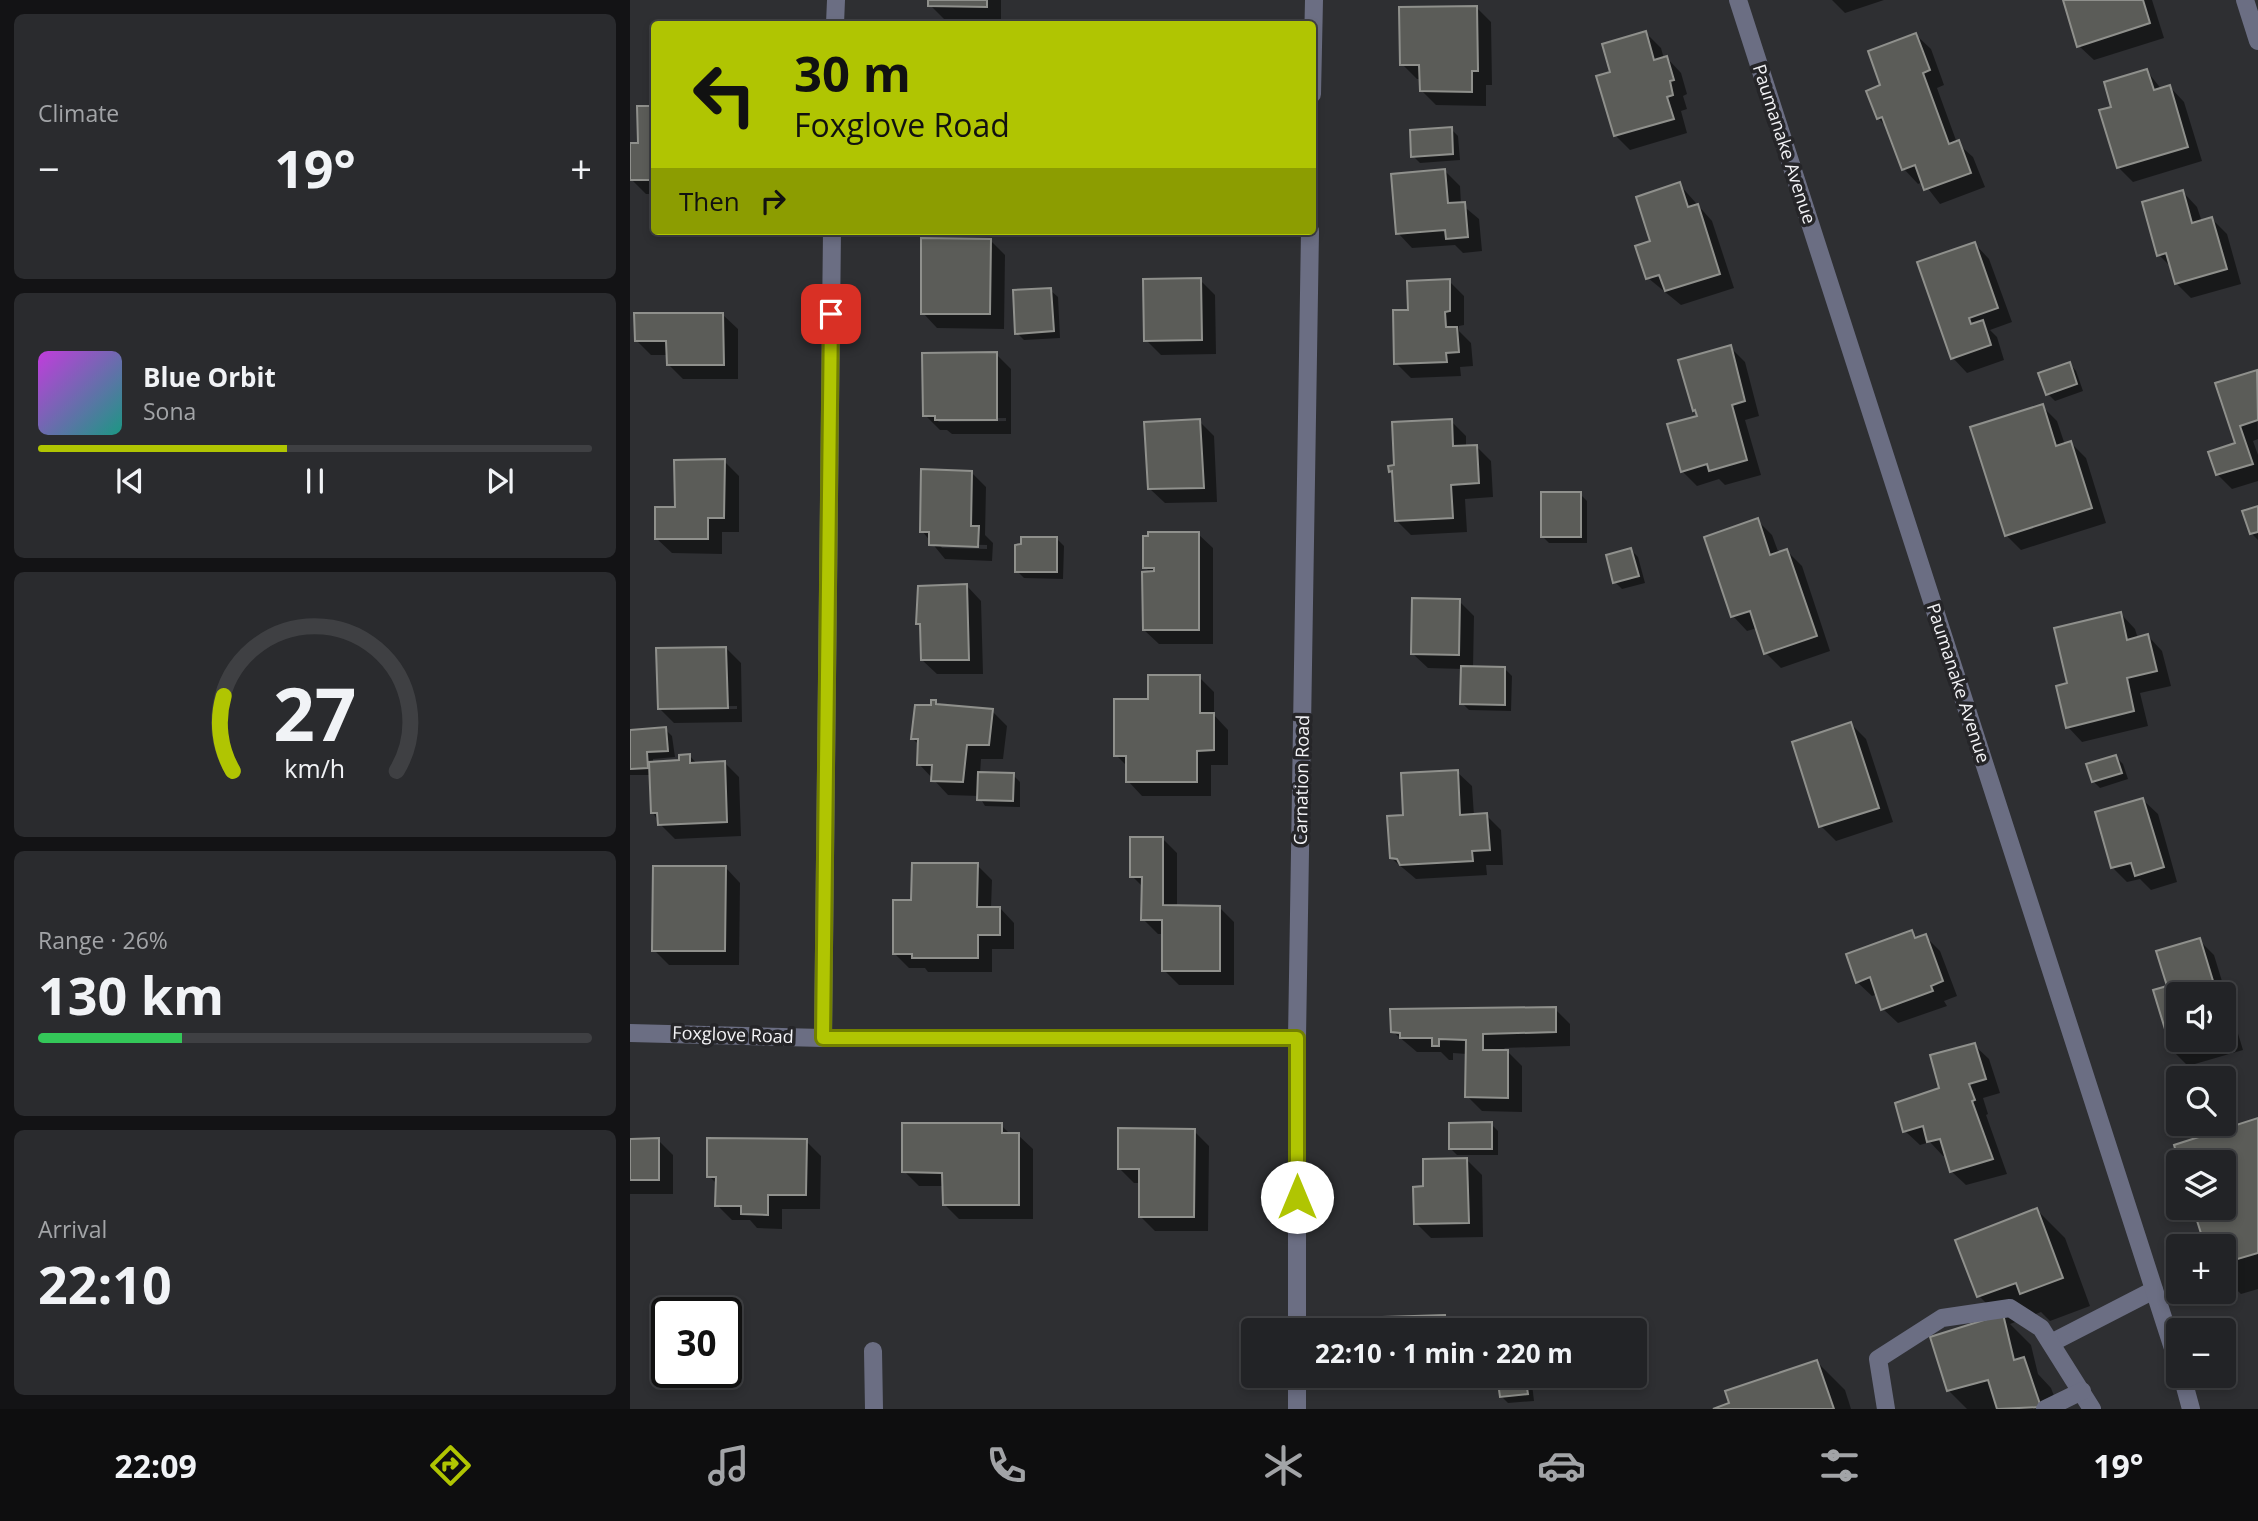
<!DOCTYPE html>
<html lang="en">
<head>
<meta charset="utf-8">
<style>
  body { margin:0; font-family:"Open Sans",sans-serif; background:#2a2b2e; color:#f1f3f6; height:100vh; display:flex; flex-direction:column; font-size:26px; white-space:nowrap }
  * { box-sizing:border-box; margin:0 }
  p { font-size:23px; color:#a2a4a7 }
  .icon { flex:none; width:38px; height:38px; fill:none; stroke:currentColor; stroke-width:2; stroke-linecap:round; stroke-linejoin:round }
  .map { position:relative; flex:1; overflow:hidden }
  .panel { display:flex; flex-direction:column; gap:14px; padding:14px; background:#131315; width:630px }
  .panel>* { flex:none }
  .top-card { position:absolute; left:21px; top:21px; width:665px; height:214px; border-radius:7px; box-shadow:0 4px 10px #0003,0 0 0 2px #3f4043; background:#b0c502; color:#111; overflow:hidden }
  .controls { position:absolute; left:1536px; top:982px; display:grid; gap:14px }
  .controls a { display:grid; place-items:center; width:70px; height:70px; border-radius:7px; background:#222326; box-shadow:0 4px 10px #0003,0 0 0 2px #3f4043; font-size:35px }
  .speed { position:absolute; left:21px; top:1297px; display:flex; gap:14px; font-size:35px; font-weight:700; text-align:center }
  .speed>* { display:grid; place-content:center; width:91px; height:91px; border-radius:50%; background:#222326; box-shadow:0 4px 10px #0003,0 0 0 2px #3f4043; line-height:1 }
  .speed .limit { border:4px solid #111; border-radius:10px; background:#fff; color:#111 }
  .pin { position:absolute; display:grid; place-items:center; width:60px; height:60px; color:#fff; margin:-30px; border-radius:14px; box-shadow:0 4px 10px #0006 }
  .me { position:absolute; width:77px; margin:-38px; rotate:0deg; stroke-linejoin:round; filter:drop-shadow(0 0 5px #0008) }
  .turn { display:flex; align-items:center; gap:24px; height:147px; padding:0 28px; font-size:32px }
  .turn .icon { width:91px; height:91px; stroke-width:2.5 }
  .turn b { display:block; font-size:49px; line-height:60px }
  .then { display:flex; align-items:center; height:66px; padding:0 28px; background:#0003; gap:14px; font-size:26px }
  .big { font-size:52px; font-weight:700; line-height:1.1 }
  .panel .tile { flex:1; display:flex; flex-direction:column; justify-content:center; gap:10px; min-width:0; padding:0 24px; border-radius:10px; background:#2a2b2e }
  .panel .dial { align-items:center; gap:0 }
  .dial svg { height:182px; overflow:visible; fill:none; stroke:#3f4043; stroke-width:7; stroke-linecap:round; text-anchor:middle }
  .dial text { fill:#f1f3f6; stroke:none }
  .song { display:flex; align-items:center; gap:21px }
  .cover { width:84px; height:84px; border-radius:10px; background:linear-gradient(135deg,hsl(290 70% 55%),hsl(170 70% 35%)) }
  .played { height:7px; border-radius:4px; background:linear-gradient(90deg,#b0c502 45%,#3f4043 45%) }
  .keys { display:flex; justify-content:space-around; direction:ltr }
  .heat { display:flex; justify-content:space-between; align-items:center; font-size:38px; direction:ltr }
  .charge { height:10px; border-radius:5px; background:linear-gradient(90deg,#34c759 26%,#3f4043 0) }
  .trip { position:absolute; left:611px; top:1318px; width:406px; height:70px; border-radius:7px; background:#222326; box-shadow:0 4px 10px #0003,0 0 0 2px #3f4043; font-weight:700; line-height:70px; text-align:center }
  .dock { display:flex; height:112px; justify-content:space-around; align-items:center; background:#0e0e0f; color:#a2a4a7 }
  .dock .icon { width:49px; height:49px }
  .dock .selected { color:#b0c502 }
  .dock b { font-size:32px; color:#f1f3f6 }
  main { display:flex; flex:1; min-height:0 }
  .map>svg:first-child { display:block }
  .shadow { fill:#0007; fill-rule:evenodd }
  .building { fill:#5b5c58; stroke:#8f908c; stroke-width:2 }
  .lines { fill:none; stroke-linecap:round; stroke-linejoin:round }
  .lane { stroke:#6b6e83; stroke-width:18 }
  .street { stroke:#6b6e83; stroke-width:18 }
  .route-casing { stroke:#728001; stroke-width:18 }
  .route { stroke:#b0c502; stroke-width:12 }
  .labels { text-anchor:middle; stroke-width:7; stroke-linejoin:round; paint-order:stroke }
  .street-label { font-size:18px; fill:#f3f3f6; stroke:#252528 }
</style>
</head>
<body>
<main>
<section class="panel">
<div class="tile"><p>Climate</p>
<div class="heat"><a>−</a><b class="big">19°</b><a>+</a></div>
</div>
<div class="tile">
<div class="song"><i class="cover"></i><div><b>Blue Orbit</b><p>Sona</p></div></div>
<div class="played"></div>
<div class="keys"><svg class="icon" aria-label="previous" viewBox="0 0 24 24"><path d="M18 5L8 12l10 7zM5 5v14"/></svg><svg class="icon" aria-label="pause" viewBox="0 0 24 24"><path d="M8 5v14M16 5v14"/></svg><svg class="icon" aria-label="next" viewBox="0 0 24 24"><path d="M6 5l10 7-10 7zM19 5v14"/></svg></div>
</div>
<div class="tile dial"><svg viewBox="0 0 100 80">
<path d="M14 69A42 42 0 1 1 86 69"/>
<path d="M14 69A42 42 0 0 1 10 36" stroke="#b0c502"/>
<text x="50" y="56" font-size="32" font-weight="700">27</text>
<text x="50" y="72" font-size="11">km/h</text>
</svg></div>
<div class="tile"><p>Range · 26%</p><b class="big">130 km</b><div class="charge"></div></div>
<div class="tile"><p>Arrival</p><b class="big">22:10</b></div>
</section>
<div class="map">
<svg width="1628" height="1409" viewBox="0 0 1628 1409">
  <rect width="100%" height="100%" fill="#2e2f32"/>
  <!-- shadow -->
  <g class="shadow">
    <path d="M300,0H371V21L315,20L300,5Z"/>
    <path d="M1202,0H1254L1215,13Z"/>
    <path d="M1435,0H1522L1534,38L1464,60L1449,46Z"/>
    <path d="M846,7L861,22L862,85H856V106L806,105L791,90V79H787L772,64Z"/>
    <path d="M1016,33L1031,48L1034,59L1037,58L1051,73L1057,94L1053,96L1057,109L1051,111L1057,133L1000,150L985,135L982,73Z"/>
    <path d="M1286,35L1301,49L1314,85L1307,88L1327,143L1343,157L1355,187L1310,204L1293,182L1288,184L1274,169L1258,128L1248,118L1252,87Z"/>
    <path d="M1517,71L1532,90L1540,87L1554,102L1572,161L1503,182L1488,167L1483,108Z"/>
    <path d="M9,108H24V194H16L2,180L10,145Z"/>
    <path d="M821,129L828,136L830,160L790,163L783,156Z"/>
    <path d="M815,171L830,186L831,204L849,219L852,251L833,253L825,245L782,248L768,233Z"/>
    <path d="M1049,184L1082,221L1104,288L1051,305L1018,278L1022,242Z"/>
    <path d="M1553,192L1567,207L1572,222L1582,219L1597,234L1611,284L1561,298L1546,283L1542,268L1529,255Z"/>
    <path d="M360,240L375,255L374,329L307,328L293,313Z"/>
    <path d="M1345,244L1359,259L1382,322L1360,330L1367,337L1374,360L1337,373L1323,358Z"/>
    <path d="M570,280L585,295L586,354L531,355L516,340Z"/>
    <path d="M819,281L834,296V325L829,326V331L841,343L843,366L830,367L831,376L781,378L766,363L780,312Z"/>
    <path d="M420,290L428,297L430,338L394,340L387,333Z"/>
    <path d="M93,315L108,329V379H53L38,364V355H21L7,341Z"/>
    <path d="M1100,347L1115,362L1129,416L1115,420L1131,475L1095,485L1089,479L1067,486L1052,471L1069,417L1064,410Z"/>
    <path d="M366,354L381,369V434H322L317,430H310L295,415ZM376,418V421L309,422L306,419Z"/>
    <path d="M1440,364L1446,371L1453,391L1425,401L1418,394Z"/>
    <path d="M1626,372L1628,439L1623,441L1628,455V481L1602,489L1587,474L1607,444L1587,384Z"/>
    <path d="M1412,406L1427,421L1435,445L1441,443L1456,458L1476,523L1391,550L1376,535Z"/>
    <path d="M569,421L584,436L587,502L535,503L520,489Z"/>
    <path d="M821,421L836,436V447L846,446L861,461L863,497L835,499L837,532L781,535L767,521L764,475L760,471Z"/>
    <path d="M94,461L109,476V532H92V554L42,553L27,539L46,508Z"/>
    <path d="M341,472L356,487L355,535L363,543L362,561L315,559L292,531ZM309,544L357,545V549L312,548Z"/>
    <path d="M950,494L957,501V543H919L912,536Z"/>
    <path d="M1628,508V540L1621,533Z"/>
    <path d="M1127,520L1142,535L1149,554L1157,551L1172,566L1200,651L1151,668L1136,653L1127,628L1117,631L1103,616Z"/>
    <path d="M568,534L583,548V644H529L514,630L521,573L515,567L520,538Z"/>
    <path d="M427,539L434,546L433,579L394,578L387,571Z"/>
    <path d="M1001,550L1008,557L1015,583L992,589L985,582Z"/>
    <path d="M337,586L351,601L353,674H307L292,660V628L288,624Z"/>
    <path d="M829,601L844,616L843,668L875,669L882,676L881,711L839,710L832,703L833,669L798,668L783,654Z"/>
    <path d="M1491,614L1505,629L1508,639L1518,636L1532,651L1541,686L1510,693L1518,726L1452,742L1438,727L1439,685Z"/>
    <path d="M96,648L111,663L112,722L44,723L29,708ZM107,706V709L41,710V707Z"/>
    <path d="M569,677L584,692V715L598,730V765H581V796H512L498,781V767L486,755L520,701Z"/>
    <path d="M305,702L309,706L362,711L377,726L373,759H351L350,774L383,775L390,782V807L355,806L349,796L318,795L289,764L290,746L282,738Z"/>
    <path d="M1221,724L1236,739L1263,822L1206,841L1191,826L1164,743Z"/>
    <path d="M35,729L42,736L45,757L23,759V763L51,762L60,756L67,764L94,762L109,777L111,836L45,839L30,824L23,813L21,775H0V732Z"/>
    <path d="M1486,757L1493,764L1498,779L1470,788L1463,781Z"/>
    <path d="M827,772L842,786L844,816L856,815L871,830L873,865H856L857,875L786,879L761,858L775,817Z"/>
    <path d="M1513,800L1528,814L1547,882L1521,890L1510,879L1497,882L1483,868Z"/>
    <path d="M533,839L547,853V907H589L604,922V985H549L534,970V934H528L513,919V887L502,876Z"/>
    <path d="M347,865L362,880L361,908H370L384,923V949H362V972H298L295,968H279L264,953L283,902Z"/>
    <path d="M96,868L110,883L109,965H39L24,950Z"/>
    <path d="M1282,932L1288,938L1295,936L1310,951L1327,996L1314,1001L1317,1006L1268,1023L1253,1009L1248,994L1242,996L1227,982Z"/>
    <path d="M1569,940L1584,955L1613,1050L1558,1066L1543,1051L1539,987ZM1549,994H1594V1040H1549Z"/>
    <path d="M925,1009L940,1024V1046L874,1048L892,1066V1112L852,1111L837,1096V1054L823,1053V1060H819L811,1052H787L762,1031Z"/>
    <path d="M1344,1045L1359,1059L1370,1093L1353,1098L1358,1114L1356,1115L1377,1174L1336,1185L1321,1171L1317,1155L1313,1156L1300,1142L1290,1145L1275,1131Z"/>
    <path d="M1628,1120V1289L1611,1294L1594,1278V1246H1577L1565,1208H1594V1162H1551Z"/>
    <path d="M861,1124L868,1131V1155H827L820,1148Z"/>
    <path d="M371,1125L381,1135H388L403,1149V1219H329L314,1204V1186H289L274,1171Z"/>
    <path d="M564,1131L579,1146L578,1231H525L510,1216V1183H504L489,1168Z"/>
    <path d="M0,1140H28L43,1155V1194H0Z"/>
    <path d="M176,1141L191,1156L190,1209H152V1229L127,1228L120,1220H102L87,1205V1184L79,1176Z"/>
    <path d="M837,1160L852,1175L853,1237L801,1238L786,1223L795,1188Z"/>
    <path d="M1407,1210L1435,1238L1460,1306L1420,1321L1411,1312L1380,1324L1401,1345L1408,1374L1421,1388L1429,1409H1337L1318,1390L1370,1317L1349,1296L1327,1241Z"/>
    <path d="M815,1317L828,1330H755Z"/>
    <path d="M1187,1362L1215,1390L1221,1409H1088Z"/>
    <path d="M768,1376H849V1379L822,1380L823,1387H806L797,1377Z"/>
    <path d="M869,1376H901L904,1401L878,1403L871,1396Z"/>
  </g>
  <!-- building -->
  <g class="building">
    <path d="M298,0H357V7L298,6Z"/>
    <path d="M1433,0H1513L1520,23L1447,47Z"/>
    <path d="M847,6L848,71H842V92L790,91L789,65H770L769,7Z"/>
    <path d="M1016,31L1024,60L1037,56L1044,80L1040,81L1043,95L1037,97L1044,119L984,136L966,76L980,72L972,44Z"/>
    <path d="M1286,33L1300,70L1293,73L1319,144L1329,140L1341,173L1294,190L1285,165L1272,170L1252,117L1247,119L1236,91L1250,85L1238,51Z"/>
    <path d="M1517,69L1524,90L1540,85L1558,147L1487,168L1469,110L1481,107L1474,82Z"/>
    <path d="M7,106H24V180H0V143H8Z"/>
    <path d="M822,127L823,154L781,157L780,130Z"/>
    <path d="M815,169L818,203L835,202L838,237L816,239L815,230L766,234L761,174Z"/>
    <path d="M1050,182L1058,207L1068,204L1090,274L1035,291L1029,275L1016,279L1005,246L1020,241L1006,197Z"/>
    <path d="M1553,190L1562,223L1582,217L1597,269L1545,284L1536,253L1527,256L1512,202Z"/>
    <path d="M291,238L361,239L360,314H291Z"/>
    <path d="M1345,242L1368,308L1339,318L1341,324L1353,320L1361,345L1321,359L1287,262Z"/>
    <path d="M571,278L572,340L514,341L513,279Z"/>
    <path d="M820,279V311L815,312L816,327H827L829,352L816,353L817,362L764,364L763,310H778L777,281Z"/>
    <path d="M421,288L424,331L385,334L383,290Z"/>
    <path d="M4,313H93L94,365H37L36,341H5Z"/>
    <path d="M1101,345L1115,401L1102,405L1117,460L1079,471L1077,464L1051,472L1037,424L1067,416L1065,410L1063,411L1048,360Z"/>
    <path d="M367,352V420H305V416H293L292,353Z"/>
    <path d="M1440,362L1447,384L1416,395L1408,373Z"/>
    <path d="M1627,370L1628,420L1610,426L1623,464L1586,475L1578,452L1605,443L1585,383Z"/>
    <path d="M1413,404L1426,446L1441,441L1462,508L1375,536L1340,427Z"/>
    <path d="M570,419L574,488L518,489L514,422Z"/>
    <path d="M822,419L823,446L847,445L849,483L821,485L823,518L765,521L762,471L759,472L758,466L764,465L762,422Z"/>
    <path d="M95,459L94,518H78V539H25V507H45L44,460Z"/>
    <path d="M291,469L342,471L341,526H349L348,547L299,545V532H290Z"/>
    <rect x="911" y="492" width="40" height="45"/>
    <path d="M1628,506V532L1620,534L1612,511Z"/>
    <path d="M1128,518L1140,555L1157,549L1187,636L1134,654L1120,611L1101,617L1074,537Z"/>
    <path d="M518,532H569V630H513L512,572L524,571V568H513V536H518Z"/>
    <path d="M391,537H427V572H385V545L391,544Z"/>
    <path d="M1001,548L1009,576L983,583L976,555Z"/>
    <path d="M337,584L339,660H291L290,624H286L288,586Z"/>
    <path d="M782,598L830,599L829,655L781,654Z"/>
    <path d="M1491,612L1497,640L1518,634L1527,671L1497,678L1504,711L1436,728L1426,686L1437,683L1424,628Z"/>
    <path d="M96,647L98,708L28,709L26,648Z"/>
    <path d="M831,666L875,667V705L830,704Z"/>
    <path d="M518,675H570V713H584V750L567,751V782H496V756H484V699H518Z"/>
    <path d="M301,700H306V704L363,709L359,745H337L333,782L301,781L302,765H287L288,739H281L285,705H301Z"/>
    <path d="M1221,722L1249,808L1189,827L1162,742Z"/>
    <path d="M36,727L38,751L17,752L18,768L0,769V730Z"/>
    <path d="M60,754V763L95,761L97,822L28,825L27,813H21L19,762L49,760V755Z"/>
    <path d="M1486,755L1492,773L1462,782L1456,764Z"/>
    <path d="M828,770L830,815L857,813L860,850L842,851L843,861L770,865L767,859L760,858L757,816L773,815L771,773Z"/>
    <path d="M348,772L384,773L383,801L347,800Z"/>
    <path d="M1513,798L1534,867L1505,876L1501,863L1481,868L1465,812Z"/>
    <path d="M500,837H533V905L590,906V971H532V920H511L512,877H500Z"/>
    <path d="M282,863H348L347,907H370V935H348V958H282V954H263V900H281Z"/>
    <path d="M23,866H96L95,951H22Z"/>
    <path d="M1282,930L1285,938L1296,934L1313,981L1301,986L1303,991L1251,1010L1240,977L1226,983L1216,954Z"/>
    <path d="M1570,938L1587,994H1549V1040H1584L1542,1052L1523,990L1537,986L1526,951Z"/>
    <path d="M926,1007V1032L853,1034V1050H878V1098L835,1097L836,1040L809,1039V1046H802V1038H770V1033L761,1032L760,1009Z"/>
    <path d="M1594,1018L1599,1035L1594,1037Z"/>
    <path d="M1345,1043L1356,1079L1339,1084L1345,1100L1342,1101L1363,1159L1320,1172L1310,1139L1297,1142L1293,1126L1273,1132L1265,1103L1309,1088L1300,1055Z"/>
    <path d="M1628,1118V1253L1594,1263V1246H1575L1563,1208H1594V1162H1549L1544,1145Z"/>
    <path d="M862,1122V1149H819V1123Z"/>
    <path d="M272,1123H372V1133H389V1205H313L312,1173L272,1172Z"/>
    <path d="M488,1128L565,1129L564,1217H509V1169H488Z"/>
    <path d="M29,1138V1180H0V1139Z"/>
    <path d="M77,1138L177,1139L176,1195H138V1215L111,1214V1206H85L86,1177H77Z"/>
    <path d="M837,1158L839,1223L784,1224L783,1187L793,1186V1159Z"/>
    <path d="M1407,1208L1433,1278L1390,1294L1386,1283L1347,1297L1325,1240Z"/>
    <path d="M1373,1314L1384,1360L1394,1357L1411,1407L1367,1409L1358,1380L1317,1391L1300,1337Z"/>
    <path d="M815,1315L816,1329L835,1330H753V1317Z"/>
    <path d="M1187,1360L1204,1409H1083L1099,1403L1095,1391Z"/>
    <path d="M867,1376H895L898,1394L870,1397Z"/>
  </g>
  <g class="lines">
    <!-- lane -->
    <g class="lane">
      <path d="M1421,1343L1524,1290"/>
      <path d="M243,1351L244,1409"/>
      <path d="M1256,1409L1248,1359L1312,1318L1380,1308L1411,1328L1462,1409"/>
      <path d="M1415,1409L1452,1391"/>
    </g>
    <!-- street -->
    <g class="street">
      <path d="M1108,0L1549,1367"/>
      <path d="M1615,0L1628,41"/>
      <path d="M205,24L206,0"/>
      <path d="M682,94L684,0"/>
      <path d="M0,1033L193,1038H667"/>
      <path d="M193,1038L202,231"/>
      <path d="M667,1330V1038L680,231"/>
      <path d="M1552,1376L1561,1409"/>
      <path d="M667,1409V1376"/>
    </g>
  </g>
  <g class="lines">
    <defs>
      <path id="route" d="M201,314L193,1038H667V1197"/>
    </defs>
    <!-- route casing -->
    <use href="#route" class="route-casing"/>
    <!-- route -->
    <use href="#route" class="route"/>
  </g>
  <g class="labels">
    <!-- street labels -->
    <g class="street-label">
      <text transform="translate(1154 144) rotate(72)" y="6">Paumanake Avenue</text>
      <text transform="translate(1328 683) rotate(72)" y="6">Paumanake Avenue</text>
      <text transform="translate(672 780) rotate(-89)" y="6">Carnation Road</text>
      <text transform="translate(103 1035) rotate(2)" y="6">Foxglove Road</text>
    </g>
  </g>
</svg>
<div class="controls">
<a><svg class="icon" aria-label="sound" viewBox="0 0 24 24"><path d="M4 9h4l5-4v14l-5-4H4zM17 9q2 3 0 6"/></svg></a>
<a><svg class="icon" aria-label="search" viewBox="0 0 24 24"><circle cx="10" cy="10" r="6"/><path d="M15 15l6 6"/></svg></a>
<a><svg class="icon" aria-label="layers" viewBox="0 0 24 24"><path d="M12 4l9 5-9 5-9-5zM3 14l9 5 9-5"/></svg></a>
<a>+</a>
<a>−</a>
</div>
<div class="speed"><div class="limit">30</div></div>
<div class="pin" style="left:201px;top:314px;background:#d93025"><svg class="icon" aria-label="arrive" viewBox="0 0 24 24"><path d="M6 21V4h12l-3 4 3 4H6"/></svg></div>
<svg class="me" style="left:667px;top:1197px" viewBox="-20 -20 40 40"><circle r="19" fill="#fff"/><path d="M0-13L10 11 0 6-10 11z" fill="#b0c502"/></svg>
<div class="trip">22:10 · 1 min · 220 m</div>
<div class="top-card">
<div class="turn"><svg class="icon" aria-label="left" viewBox="0 0 24 24"><path d="M17 20v-9H6M10 6l-5 5 5 5"/></svg><div><b>30 m</b>Foxglove Road</div></div>
<div class="then">Then<svg class="icon" aria-label="right" viewBox="0 0 24 24"><path d="M7 20v-9h11M14 6l5 5-5 5"/></svg></div>
</div>
</div>
</main>
<nav class="dock">
<b>22:09</b>
<svg class="icon selected" aria-label="directions" viewBox="0 0 24 24"><path d="M12 3l9 9-9 9-9-9zM9 14v-3h6M13 9l2 2-2 2"/></svg>
<svg class="icon" aria-label="music" viewBox="0 0 24 24"><path d="M9 18V5l10-2v13"/><circle cx="6" cy="18" r="3"/><circle cx="16" cy="16" r="3"/></svg>
<svg class="icon" aria-label="phone" viewBox="0 0 24 24"><path d="M5 4h4l2 5-3 2q2 4 5 5l2-3 5 2v4C11 20 4 13 5 4z"/></svg>
<svg class="icon" aria-label="climate" viewBox="0 0 24 24"><path d="M12 3v18M4 7l16 10M4 17L20 7"/></svg>
<svg class="icon" aria-label="car" viewBox="0 0 24 24"><path d="M5 17H2v-5l4-1 3-4h7l3 4 3 1v5h-3M9 17h6M6 11h13"/><circle cx="7" cy="17" r="2"/><circle cx="17" cy="17" r="2"/></svg>
<svg class="icon" aria-label="filters" viewBox="0 0 24 24"><path d="M4 7h16M4 17h16"/><circle cx="9" cy="7" r="2"/><circle cx="15" cy="17" r="2"/></svg>
<b>19°</b>
</nav>
</body>
</html>
